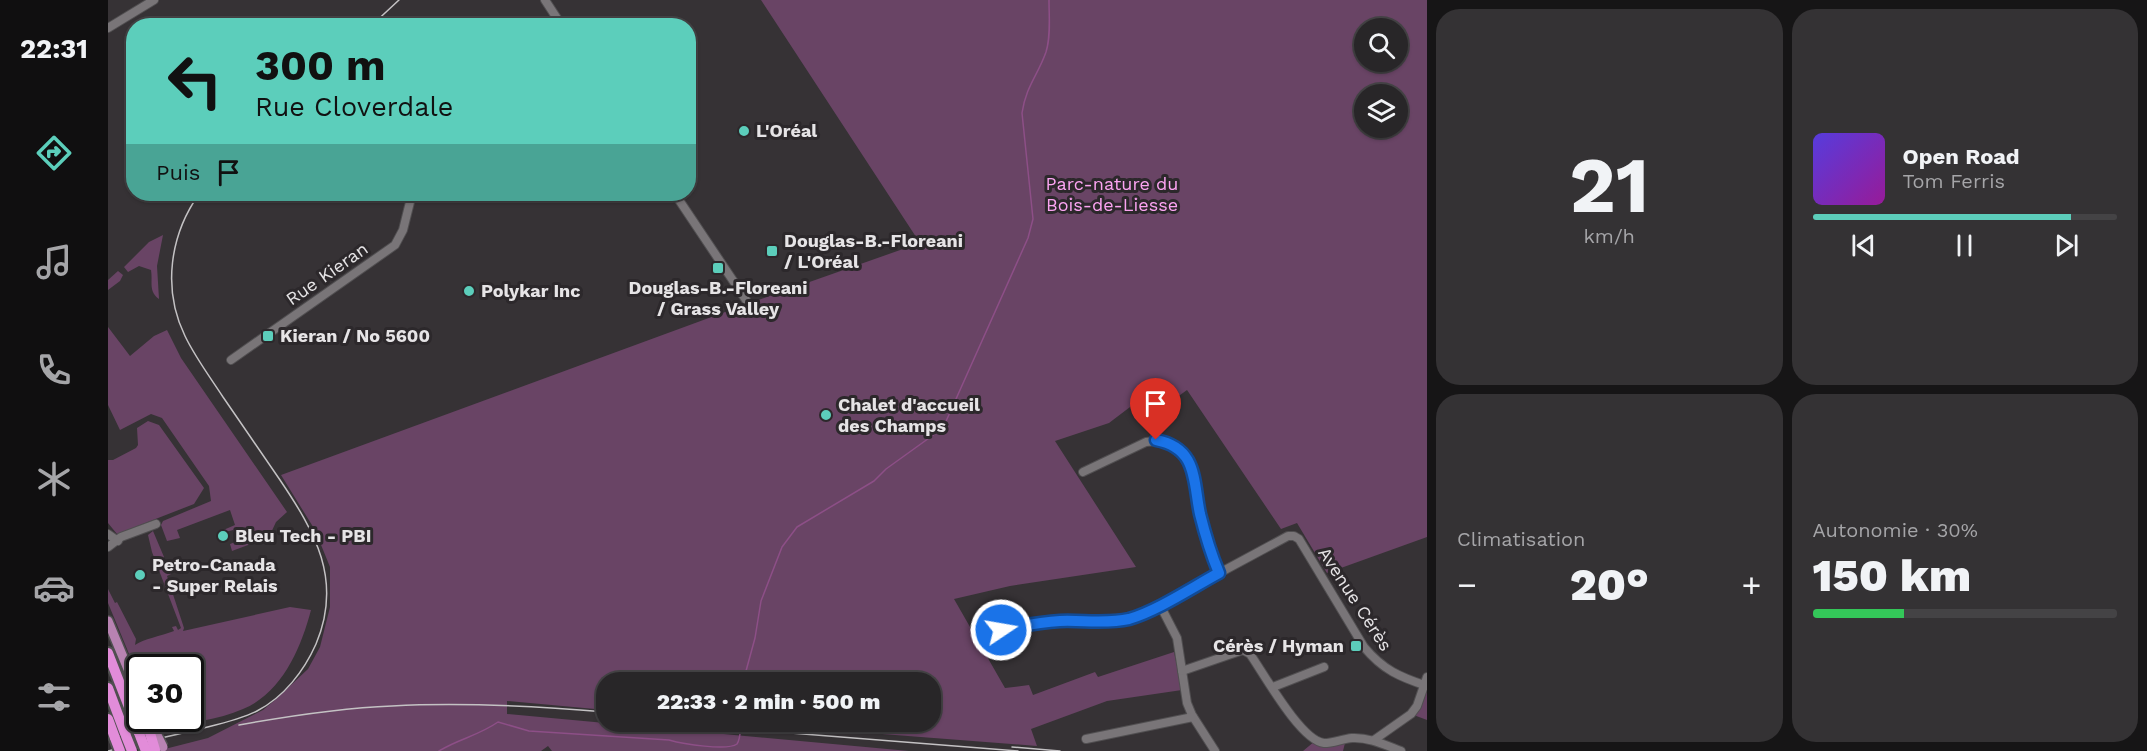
<!DOCTYPE html>
<html lang="fr">
<head>
<meta charset="utf-8">
<style>
  body { margin:0; font-family:"Work Sans",sans-serif; background:#343234; color:#f1f3f6; height:100vh; display:flex; flex-direction:column; font-size:22px; white-space:nowrap }
  * { box-sizing:border-box; margin:0 }
  p { font-size:20px; color:#a5a5a8 }
  .icon { flex:none; width:33px; height:33px; fill:none; stroke:currentColor; stroke-width:2; stroke-linecap:round; stroke-linejoin:round }
  .map { position:relative; flex:1; overflow:hidden }
  .panel { display:flex; flex-direction:column; gap:9px; padding:9px; background:#161516; width:720px }
  .panel>* { flex:none }
  .banner { position:absolute; left:18px; top:18px; width:570px; height:183px; border-radius:24px; box-shadow:0 2px 4px #0004,0 0 0 2px #444345; background:#5ccebb; color:#111; overflow:hidden }
  .tools { position:absolute; left:1246px; top:18px; display:grid; gap:12px }
  .tools a { display:grid; place-items:center; width:54px; height:54px; border-radius:50%; background:#282628; box-shadow:0 2px 4px #0004,0 0 0 2px #444345; font-size:30px }
  .speed { position:absolute; left:18px; top:654px; display:flex; gap:12px; font-size:30px; font-weight:700; text-align:center }
  .speed>* { display:grid; place-content:center; width:78px; height:78px; border-radius:50%; background:#282628; box-shadow:0 2px 4px #0004,0 0 0 2px #444345; line-height:1 }
  .speed .limit { border:3px solid #111; border-radius:9px; background:#fff; color:#111 }
  .pin { position:absolute; display:grid; place-items:center; width:51px; height:51px; color:#fff; margin:-62px -26px; border-radius:50% 50% 50% 0; rotate:-45deg; box-shadow:0 0 6px #0007 }
  .pin .icon { rotate:45deg }
  .me { position:absolute; width:66px; margin:-33px; rotate:78deg; stroke-linejoin:round; filter:drop-shadow(0 0 4px #0008) }
  .turn { display:flex; align-items:center; gap:21px; height:126px; padding:0 30px; font-size:27px }
  .turn .icon { width:78px; height:78px; stroke-width:2.5 }
  .turn b { display:block; font-size:42px; line-height:51px }
  .then { display:flex; align-items:center; height:57px; padding:0 30px; background:#0003; gap:12px; font-size:22px }
  .big { font-size:45px; font-weight:800; line-height:1.1 }
  .panel .tile { flex:1; display:flex; flex-direction:column; justify-content:center; gap:9px; min-width:0; padding:0 21px; border-radius:24px; background:#343234 }
  .panel .dial { align-items:center; gap:0 }
  .dial b { font-size:78px; line-height:1 }
  .song { display:flex; align-items:center; gap:18px }
  .cover { width:72px; height:72px; border-radius:9px; background:linear-gradient(135deg,hsl(250 70% 55%),hsl(300 70% 35%)) }
  .played { height:6px; border-radius:3px; background:linear-gradient(90deg,#5ccebb 85%,#444345 85%) }
  .keys { display:flex; justify-content:space-around; direction:ltr }
  .heat { display:flex; justify-content:space-between; align-items:center; font-size:33px; direction:ltr }
  .charge { height:9px; border-radius:4px; background:linear-gradient(90deg,#34c759 30%,#444345 0) }
  .panel .tiles { flex:1; display:grid; gap:9px; grid-template-columns:repeat(2,1fr) }
  .trip { position:absolute; left:488px; top:672px; width:345px; height:60px; border-radius:24px; background:#282628; box-shadow:0 2px 4px #0004,0 0 0 2px #444345; font-weight:800; line-height:60px; text-align:center }
  main { display:flex; flex:1; min-height:0 }
  .tabs { display:flex; flex-direction:column; width:108px; justify-content:space-around; align-items:center; background:#100f10; color:#a5a5a8 }
  .tabs .icon { width:42px; height:42px }
  .tabs .selected { color:#5ccebb }
  .tabs b { font-size:27px; color:#f1f3f6 }
  .map>svg:first-child { display:block }
  .green { fill:#694465; fill-rule:evenodd }
  .lines { fill:none; stroke-linecap:round; stroke-linejoin:round }
  .stream { stroke:#8d4f87; stroke-width:1.5 }
  .minor-casing { stroke:#514f51; stroke-width:10 }
  .major-casing { stroke:#514f51; stroke-width:12 }
  .highway-casing { stroke:#514f51; stroke-width:14 }
  .minor { stroke:#797578; stroke-width:8 }
  .major { stroke:#b883b2; stroke-width:9 }
  .highway { stroke:#e28cd9; stroke-width:10 }
  .tram { stroke:#c4c2c4; stroke-width:1.5 }
  .major-bridge-casing { stroke:#514f51; stroke-width:12; stroke-linecap:butt }
  .highway-bridge-casing { stroke:#514f51; stroke-width:14; stroke-linecap:butt }
  .major-bridge { stroke:#b883b2; stroke-width:9 }
  .highway-bridge { stroke:#e28cd9; stroke-width:10 }
  .route-casing { stroke:#114b97; stroke-width:15 }
  .route { stroke:#1a73e8; stroke-width:10 }
  .poi-dot { fill:#5ccebb; stroke:#2c282b; stroke-width:2 }
  .labels { text-anchor:middle; stroke-width:6; stroke-linejoin:round; paint-order:stroke }
  .poi-label { font-size:18px; font-weight:bold; fill:#e6e4e6; stroke:#2c282b; text-anchor:start }
  .park-label { font-size:18px; fill:#fca4f2; stroke:#2c282b }
  .street-label { font-size:18px; fill:#e6e4e6; stroke:#2c282b }
</style>
</head>
<body>
<main>
<nav class="tabs">
<b>22:31</b>
<svg class="icon selected" aria-label="directions" viewBox="0 0 24 24"><path d="M12 3l9 9-9 9-9-9zM9 14v-3h6M13 9l2 2-2 2"/></svg>
<svg class="icon" aria-label="music" viewBox="0 0 24 24"><path d="M9 18V5l10-2v13"/><circle cx="6" cy="18" r="3"/><circle cx="16" cy="16" r="3"/></svg>
<svg class="icon" aria-label="phone" viewBox="0 0 24 24"><path d="M5 4h4l2 5-3 2q2 4 5 5l2-3 5 2v4C11 20 4 13 5 4z"/></svg>
<svg class="icon" aria-label="climate" viewBox="0 0 24 24"><path d="M12 3v18M4 7l16 10M4 17L20 7"/></svg>
<svg class="icon" aria-label="car" viewBox="0 0 24 24"><path d="M5 17H2v-5l4-1 3-4h7l3 4 3 1v5h-3M9 17h6M6 11h13"/><circle cx="7" cy="17" r="2"/><circle cx="17" cy="17" r="2"/></svg>
<svg class="icon" aria-label="filters" viewBox="0 0 24 24"><path d="M4 7h16M4 17h16"/><circle cx="9" cy="7" r="2"/><circle cx="15" cy="17" r="2"/></svg>
</nav>
<div class="map">
<svg width="1319" height="751" viewBox="0 0 1319 751">
  <rect width="100%" height="100%" fill="#363235"/>
  <!-- green -->
  <g class="green">
    <path d="M653,0H1319V537L1219,573L1189,523L1173,529L1079,390L1068,398L1055,382L1001,423L947,441L1028,567L902,586L846,599L897,688L921,685L925,695L987,672L990,677L1066,652L1074,690L999,701L923,729L929,746L620,722H822V682H498V710L399,701V714L801,751H444L440,746L433,751H49L100,738L155,710L167,700L200,669L212,647L222,607V567L207,530L173,475L628,308L812,243ZM1257,28H1290V62H1257ZM1257,94H1290V128H1257Z"/>
    <path d="M55,235L49,266L51,299C40,291 45,282 43,270L31,266L20,272L16,267L41,242Z"/>
    <path d="M10,271L15,275L12,281L0,290V280Z"/>
    <path d="M0,327L22,356L46,336L59,330L73,358L179,512L168,522L161,537L124,551L122,544L130,541L125,530L113,533V531L127,525L122,510L69,530L72,538L59,541L53,525L55,521L103,501L101,486L54,418L43,414L12,430L0,405Z"/>
    <path d="M40,421L51,425L96,488L86,504L9,534L0,523V460H5L28,448L30,445L29,428Z"/>
    <path d="M45,531L56,557L53,565L55,569L59,565L63,574L59,576L76,628L75,631L182,607L203,610C193,648 174,693 135,709C110,720 80,723 54,728L50,719L82,718V668H32L31,678L0,603V589L7,603L9,602L28,639L27,645C35,639 53,636 66,631L64,627L68,626L70,630L73,628L44,552L40,535Z"/>
    <path d="M1319,686V720L1303,714Z"/>
    <path d="M1207,741L1221,746L1237,743L1235,751H1195Z"/>
  </g>
  <g class="lines">
    <!-- stream -->
    <g class="stream">
      <path d="M635,682L647,638L653,601L674,547L689,527L766,481L778,469L835,428L920,238L925,219L914,113C918,86 930,75 938,52C943,36 941,17 941,0"/>
      <path d="M331,751C350,739 370,736 390,722L421,731L561,740C575,744 619,751 629,744C633,738 632,729 633,722"/>
    </g>
    <defs>
      <g id="minor">
        <path d="M437,0L454,26"/>
        <path d="M0,28L46,0"/>
        <path d="M567,194L638,300"/>
        <path d="M123,360L287,245L295,230L304,194"/>
        <path d="M975,472L1038,442C1087,434 1085,482 1093,515C1097,535 1103,554 1111,573"/>
        <path d="M0,534L10,541"/>
        <path d="M0,547L13,537L48,524"/>
        <path d="M1052,605L1069,638L1079,703L1084,715L1107,751"/>
        <path d="M874,639L893,630L924,623L1021,618L1052,605L1180,536H1186L1191,539L1256,647C1275,670 1292,677 1319,686"/>
        <path d="M1074,671L1135,650L1142,654C1156,674 1193,741 1216,743C1225,743 1234,739 1244,738C1261,737 1277,745 1293,751"/>
        <path d="M1165,687L1216,667"/>
        <path d="M978,739L1085,717"/>
        <path d="M1266,740L1303,714L1309,706L1319,677"/>
      </g>
      <path id="major" d="M0,621L32,698"/>
      <g id="highway">
        <path d="M0,653L31,733"/>
        <path d="M0,688L18,736"/>
        <path d="M38,718L41,730"/>
        <path d="M0,719L7,738"/>
      </g>
    </defs>
    <!-- minor casing -->
    <use href="#minor" class="minor-casing"/>
    <!-- major casing -->
    <use href="#major" class="major-casing"/>
    <!-- highway casing -->
    <use href="#highway" class="highway-casing"/>
    <!-- minor -->
    <use href="#minor" class="minor"/>
    <!-- major -->
    <use href="#major" class="major"/>
    <!-- highway -->
    <use href="#highway" class="highway"/>
    <!-- tram -->
    <g class="tram">
      <path d="M263,26L291,0"/>
      <path d="M545,722L910,751"/>
      <path d="M131,725C181,716 233,708 284,706C356,702 427,706 498,712"/>
      <path d="M904,747L952,751"/>
      <path d="M0,751C28,744 56,737 84,731C106,725 129,721 149,711C176,697 196,671 208,644C235,580 207,532 172,480C153,452 134,425 115,397C102,377 87,357 77,336C54,289 62,235 91,194"/>
    </g>
    <defs>
      <path id="major-bridge" d="M46,729L55,747"/>
      <g id="highway-bridge">
        <path d="M41,730L47,750"/>
        <path d="M31,733L38,751"/>
        <path d="M18,736L24,751"/>
        <path d="M7,738L12,751"/>
      </g>
    </defs>
    <!-- major-bridge casing -->
    <use href="#major-bridge" class="major-bridge-casing"/>
    <!-- highway-bridge casing -->
    <use href="#highway-bridge" class="highway-bridge-casing"/>
    <!-- major-bridge -->
    <use href="#major-bridge" class="major-bridge"/>
    <!-- highway-bridge -->
    <use href="#highway-bridge" class="highway-bridge"/>
  </g>
  <g class="lines">
    <defs>
      <path id="route" d="M893,630C912,626 932,622 952,621C974,620 999,624 1021,619C1049,611 1085,587 1111,573C1103,554 1097,534 1092,514C1085,481 1090,448 1048,440"/>
    </defs>
    <!-- route casing -->
    <use href="#route" class="route-casing"/>
    <!-- route -->
    <use href="#route" class="route"/>
  </g>
  <!-- markers -->
  <g class="poi-dot">
    <circle cx="636" cy="131" r="6"/>
    <rect x="658" y="245" width="12" height="12" rx="3"/>
    <rect x="604" y="262" width="12" height="12" rx="3"/>
    <circle cx="361" cy="291" r="6"/>
    <rect x="154" y="330" width="12" height="12" rx="3"/>
    <circle cx="718" cy="415" r="6"/>
    <circle cx="115" cy="536" r="6"/>
    <circle cx="32" cy="575" r="6"/>
    <rect x="1242" y="640" width="12" height="12" rx="3"/>
  </g>
  <g class="labels">
    <!-- poi labels -->
    <g class="poi-label">
      <text x="648" y="137">L'Oréal</text>
      <text x="676" y="247">Douglas-B.-Floreani<tspan x="676" dy="21">/ L'Oréal</tspan></text>
      <text x="610" y="294" text-anchor="middle">Douglas-B.-Floreani<tspan x="610" dy="21">/ Grass Valley</tspan></text>
      <text x="373" y="297">Polykar Inc</text>
      <text x="172" y="342">Kieran / No 5600</text>
      <text x="730" y="411">Chalet d'accueil<tspan x="730" dy="21">des Champs</tspan></text>
      <text x="127" y="542">Bleu Tech - PBI</text>
      <text x="44" y="571">Petro-Canada<tspan x="44" dy="21">- Super Relais</tspan></text>
      <text x="1236" y="652" text-anchor="end">Cérès / Hyman</text>
    </g>
    <!-- park labels -->
    <g class="park-label">
      <text x="1004" y="190">Parc-nature du<tspan x="1004" dy="21">Bois-de-Liesse</tspan></text>
    </g>
    <!-- street labels -->
    <g class="street-label">
      <text transform="translate(219 274) rotate(-35)" y="6">Rue Kieran</text>
      <text transform="translate(1247 599) rotate(57)" y="6">Avenue Cérès</text>
    </g>
  </g>
</svg>
<div class="tools">
<a><svg class="icon" aria-label="search" viewBox="0 0 24 24"><circle cx="10" cy="10" r="6"/><path d="M15 15l6 6"/></svg></a>
<a><svg class="icon" aria-label="layers" viewBox="0 0 24 24"><path d="M12 4l9 5-9 5-9-5zM3 14l9 5 9-5"/></svg></a>
</div>
<div class="speed"><div class="limit">30</div></div>
<div class="pin" style="left:1048px;top:440px;background:#d93025"><svg class="icon" aria-label="arrive" viewBox="0 0 24 24"><path d="M6 21V4h12l-3 4 3 4H6"/></svg></div>
<svg class="me" style="left:893px;top:630px" viewBox="-20 -20 40 40"><circle r="17" fill="#1a73e8" stroke="#fff" stroke-width="3"/><path d="M0-11L8 9 0 5-8 9z" fill="#fff"/></svg>
<div class="trip">22:33 · 2 min · 500 m</div>
<div class="banner">
<div class="turn"><svg class="icon" aria-label="left" viewBox="0 0 24 24"><path d="M17 20v-9H6M10 6l-5 5 5 5"/></svg><div><b>300 m</b>Rue Cloverdale</div></div>
<div class="then">Puis<svg class="icon" aria-label="arrive" viewBox="0 0 24 24"><path d="M6 21V4h12l-3 4 3 4H6"/></svg></div>
</div>
</div>
<section class="panel">
<div class="tiles">
<div class="tile dial"><b>21</b><p>km/h</p></div>
<div class="tile">
<div class="song"><i class="cover"></i><div><b>Open Road</b><p>Tom Ferris</p></div></div>
<div class="played"></div>
<div class="keys"><svg class="icon" aria-label="previous" viewBox="0 0 24 24"><path d="M18 5L8 12l10 7zM5 5v14"/></svg><svg class="icon" aria-label="pause" viewBox="0 0 24 24"><path d="M8 5v14M16 5v14"/></svg><svg class="icon" aria-label="next" viewBox="0 0 24 24"><path d="M6 5l10 7-10 7zM19 5v14"/></svg></div>
</div>
<div class="tile"><p>Climatisation</p>
<div class="heat"><a>−</a><b class="big">20°</b><a>+</a></div>
</div>
<div class="tile"><p>Autonomie · 30%</p><b class="big">150 km</b><div class="charge"></div></div>
</div>
</section>
</main>
</body>
</html>
